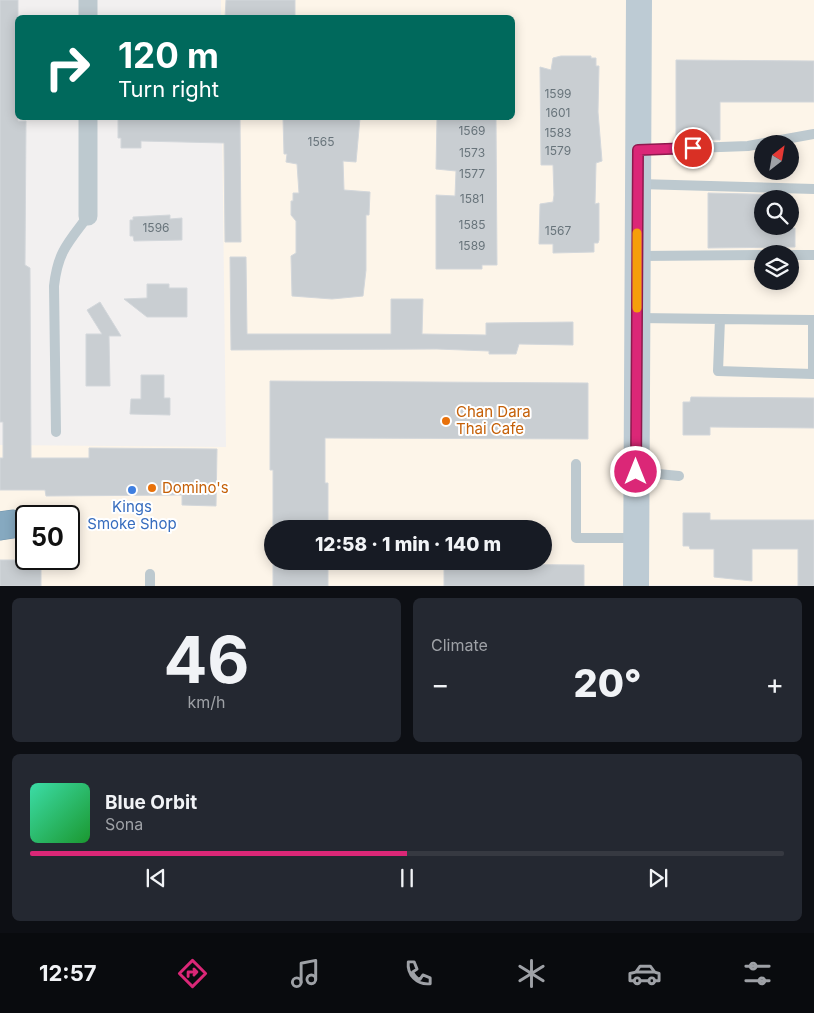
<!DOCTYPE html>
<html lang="en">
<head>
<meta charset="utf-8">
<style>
  body { margin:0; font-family:Inter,sans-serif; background:#242831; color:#f1f3f6; height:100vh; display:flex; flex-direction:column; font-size:19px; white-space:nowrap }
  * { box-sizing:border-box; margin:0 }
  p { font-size:16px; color:#9ea1a6 }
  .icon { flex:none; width:28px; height:28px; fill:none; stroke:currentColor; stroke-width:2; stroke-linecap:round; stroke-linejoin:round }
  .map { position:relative; height:586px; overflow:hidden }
  .sheet { display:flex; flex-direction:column; gap:12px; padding:12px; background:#0d0f14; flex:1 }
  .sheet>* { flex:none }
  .hud { position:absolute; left:15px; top:15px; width:500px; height:105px; border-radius:8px; box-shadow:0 2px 12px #0003; background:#00695c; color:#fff; overflow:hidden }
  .needle { width:32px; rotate:31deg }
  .fabs { position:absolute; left:754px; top:135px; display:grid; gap:10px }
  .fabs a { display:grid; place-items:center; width:45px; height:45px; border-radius:50%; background:#171b24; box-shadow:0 2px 12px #0003; font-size:25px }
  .speed { position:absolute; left:15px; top:505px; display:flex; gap:10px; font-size:25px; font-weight:700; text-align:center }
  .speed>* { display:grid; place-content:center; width:65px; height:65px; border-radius:50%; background:#171b24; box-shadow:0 2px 12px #0003; line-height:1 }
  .speed .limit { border:2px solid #111; border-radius:8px; background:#fff; color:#111 }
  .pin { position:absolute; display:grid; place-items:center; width:42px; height:42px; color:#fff; margin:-21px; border:2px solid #fff; border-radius:50%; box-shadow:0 1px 5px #0007 }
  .me { position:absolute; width:55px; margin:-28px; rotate:0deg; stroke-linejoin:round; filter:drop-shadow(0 0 4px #0008) }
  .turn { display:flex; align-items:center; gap:18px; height:105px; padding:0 20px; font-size:22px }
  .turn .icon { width:65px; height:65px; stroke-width:2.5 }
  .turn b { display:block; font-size:35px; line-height:42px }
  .big { font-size:38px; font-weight:800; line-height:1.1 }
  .sheet .tile { flex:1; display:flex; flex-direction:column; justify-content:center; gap:8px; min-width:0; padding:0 18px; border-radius:8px; background:#242831 }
  .sheet .dial { align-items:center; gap:0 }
  .dial b { font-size:65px; line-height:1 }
  .song { display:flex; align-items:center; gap:15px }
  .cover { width:60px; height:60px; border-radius:8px; background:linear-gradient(135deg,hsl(160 70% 55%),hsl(130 70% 35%)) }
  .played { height:5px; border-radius:2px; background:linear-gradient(90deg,#db2777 50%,#363941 50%) }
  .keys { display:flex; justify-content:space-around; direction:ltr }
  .heat { display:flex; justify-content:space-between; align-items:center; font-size:28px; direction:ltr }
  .sheet .tiles { flex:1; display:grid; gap:12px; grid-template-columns:1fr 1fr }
  .tile:last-child { grid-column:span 2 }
  .trip { position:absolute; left:264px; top:520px; width:288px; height:50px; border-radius:25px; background:#171b24; box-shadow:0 2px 12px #0003; font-weight:800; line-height:50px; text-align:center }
  .tab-bar { display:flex; height:80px; justify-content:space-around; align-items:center; background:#090b0e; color:#9ea1a6 }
  .tab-bar .icon { width:35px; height:35px }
  .tab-bar .current { color:#db2777 }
  .tab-bar b { font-size:22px; color:#f1f3f6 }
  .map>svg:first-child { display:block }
  .commercial { fill:#fdf5e9; fill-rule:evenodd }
  .building { fill:#c9ced2; stroke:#d3d7db; fill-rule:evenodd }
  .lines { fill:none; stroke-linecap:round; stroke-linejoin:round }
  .highway-casing { stroke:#7194ac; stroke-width:29 }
  .lane { stroke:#bdc9cf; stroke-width:10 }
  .street { stroke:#bdc9cf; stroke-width:19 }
  .secondary { stroke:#bdcbd4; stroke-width:26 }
  .highway { stroke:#86a9c0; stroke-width:28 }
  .route-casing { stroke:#8e194d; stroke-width:12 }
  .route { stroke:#db2777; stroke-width:9 }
  .slow { stroke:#f59e0b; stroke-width:9 }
  .food-dot { fill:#e8710a; stroke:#fff; stroke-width:2 }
  .shop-dot { fill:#3f7fe0; stroke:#fff; stroke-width:2 }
  .labels { text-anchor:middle; stroke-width:4; stroke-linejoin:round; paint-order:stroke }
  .number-label { font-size:12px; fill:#68747b }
  .food-label { font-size:15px; fill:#c56008; stroke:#fff; text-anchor:start }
  .shop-label { font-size:15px; fill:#366cbe; stroke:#fff }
</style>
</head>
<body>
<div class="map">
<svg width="814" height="586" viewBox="0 0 814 586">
  <rect width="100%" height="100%" fill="#f2f0f0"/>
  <!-- commercial -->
  <path class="commercial" d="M221,0H814V585L0,586V445L226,447L222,118H512V18L221,17ZM762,144H790V171H762ZM762,199H790V226H762ZM762,254H790V281H762ZM26,516H69V559H26ZM272,529H542V561H272Z"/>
  <!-- building -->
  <g class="building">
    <path d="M0,0H18V121H26L25,265L30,268L31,458H89V448L217,449L216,506L182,505V495L46,496L45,490H0V458H3V422H0Z"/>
    <path d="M226,0H295V18H225Z"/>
    <path d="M561,56H591V58H596V66H599L598,112L602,161L596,163L595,204L599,203V240L598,243H594V252L553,253V244H539L540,204L553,202L554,195L553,165H541L540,67L551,70L553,58Z"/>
    <path d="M676,60L814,61V102H720V140L676,139Z"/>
    <path d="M118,118H240L241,242H225L224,143L141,141V148H121V138H118Z"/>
    <path d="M283,118H360L356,162L343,161L344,190L370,192L369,215H366V270L363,296L332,299L292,296L291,256L296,253V221L291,215V201H293V193H299L297,164L286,162L287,154H284Z"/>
    <path d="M437,118H496L497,265H482V269H436V195L455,196L456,171L436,169Z"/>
    <path d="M708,193L791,195V228H795V247L708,248ZM762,199H790V226H762Z"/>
    <path d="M170,215V219L182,218V240L134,241L133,236H130V220H133V217Z"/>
    <path d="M230,257H246L247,334H391V299H423L422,334L486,335V323L573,322V345L519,344L516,354H489V351L437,349L231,350Z"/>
    <path d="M147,284H169V288H187V317H147L124,299L147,298Z"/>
    <path d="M100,302L121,336H109L110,386H86V334H102L87,310Z"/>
    <path d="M141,375H164V398H170V415L130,414L131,399H141Z"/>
    <path d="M270,381L588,383V439L325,438V483H328V529H273V470H270Z"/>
    <path d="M691,397L814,398V428L710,427V435H683V402H690Z"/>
    <path d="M683,513H710V520H814V586H798V549H752V581L714,577V549H690L689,546H683Z"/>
    <rect x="0" y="560" width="41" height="26"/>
    <rect x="273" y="561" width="55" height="25"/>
    <path d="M444,564L584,565V586H444Z"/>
  </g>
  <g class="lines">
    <defs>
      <path id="highway" d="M0,526L13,524"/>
    </defs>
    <!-- highway casing -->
    <use href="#highway" class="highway-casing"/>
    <!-- lane -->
    <g class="lane">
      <path d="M639,150L748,146L814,134"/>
      <path d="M639,184L814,189"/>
      <path d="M790,255H814"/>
      <path d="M639,256L762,255"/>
      <path d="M638,318L813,320V374L718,371L720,319"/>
      <path d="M56,432L54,286C58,251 68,243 88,216"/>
      <path d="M576,464V538H635"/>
      <path d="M637,472L679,476"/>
      <path d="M150,586V574"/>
    </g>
    <!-- street -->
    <g class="street">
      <path d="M88,0V18"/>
      <path d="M88,118V216"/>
    </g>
    <!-- secondary -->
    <path class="secondary" d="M636,586L639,0"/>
    <!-- highway -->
    <use href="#highway" class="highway"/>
  </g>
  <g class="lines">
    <defs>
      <path id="route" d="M636,472L638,150L693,148"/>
    </defs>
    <!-- route casing -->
    <use href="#route" class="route-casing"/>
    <!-- route -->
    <use href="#route" class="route"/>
    <!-- slow -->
    <path class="slow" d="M637,308V233"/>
  </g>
  <!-- markers -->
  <g class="food-dot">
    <circle cx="446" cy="421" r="5"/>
    <circle cx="152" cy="488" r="5"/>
  </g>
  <circle class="shop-dot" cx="132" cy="490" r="5"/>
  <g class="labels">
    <!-- number labels -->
    <g class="number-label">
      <text x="558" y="98">1599</text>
      <text x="558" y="117">1601</text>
      <text x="472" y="135">1569</text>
      <text x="558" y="137">1583</text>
      <text x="321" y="146">1565</text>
      <text x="558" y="155">1579</text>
      <text x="472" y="157">1573</text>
      <text x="472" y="178">1577</text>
      <text x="472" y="203">1581</text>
      <text x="472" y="229">1585</text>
      <text x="156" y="232">1596</text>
      <text x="558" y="235">1567</text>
      <text x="472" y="250">1589</text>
    </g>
    <!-- food labels -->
    <g class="food-label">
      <text x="456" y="417">Chan Dara<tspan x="456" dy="17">Thai Cafe</tspan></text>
      <text x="162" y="493">Domino's</text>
    </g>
    <!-- shop labels -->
    <g class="shop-label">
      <text x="132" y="512">Kings<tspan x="132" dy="17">Smoke Shop</tspan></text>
    </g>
  </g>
</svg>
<div class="fabs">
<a><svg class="needle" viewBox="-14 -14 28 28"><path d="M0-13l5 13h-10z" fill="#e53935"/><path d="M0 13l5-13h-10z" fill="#9ea1a6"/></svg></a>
<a><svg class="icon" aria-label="search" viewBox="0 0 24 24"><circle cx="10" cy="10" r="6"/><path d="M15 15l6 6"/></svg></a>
<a><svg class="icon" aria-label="layers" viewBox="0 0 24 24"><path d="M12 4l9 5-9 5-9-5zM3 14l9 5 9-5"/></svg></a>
</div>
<div class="speed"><div class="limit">50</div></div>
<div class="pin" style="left:693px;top:148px;background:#d93025"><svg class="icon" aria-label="arrive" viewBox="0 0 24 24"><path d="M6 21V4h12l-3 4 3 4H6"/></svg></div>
<svg class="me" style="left:636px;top:472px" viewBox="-20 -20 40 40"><circle r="17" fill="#db2777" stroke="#fff" stroke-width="3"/><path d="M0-11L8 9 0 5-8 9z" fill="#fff"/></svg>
<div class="trip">12:58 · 1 min · 140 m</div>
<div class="hud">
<div class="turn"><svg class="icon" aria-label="right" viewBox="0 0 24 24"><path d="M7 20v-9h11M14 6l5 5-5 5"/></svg><div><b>120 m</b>Turn right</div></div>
</div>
</div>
<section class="sheet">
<div class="tiles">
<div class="tile dial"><b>46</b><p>km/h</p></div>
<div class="tile"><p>Climate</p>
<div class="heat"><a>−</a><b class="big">20°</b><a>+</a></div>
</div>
<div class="tile">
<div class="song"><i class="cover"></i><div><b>Blue Orbit</b><p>Sona</p></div></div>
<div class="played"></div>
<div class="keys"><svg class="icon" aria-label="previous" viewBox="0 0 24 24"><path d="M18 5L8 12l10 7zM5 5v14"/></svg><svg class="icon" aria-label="pause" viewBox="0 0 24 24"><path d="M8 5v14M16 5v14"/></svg><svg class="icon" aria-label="next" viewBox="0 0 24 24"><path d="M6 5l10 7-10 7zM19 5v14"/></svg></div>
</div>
</div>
</section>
<nav class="tab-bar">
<b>12:57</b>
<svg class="icon current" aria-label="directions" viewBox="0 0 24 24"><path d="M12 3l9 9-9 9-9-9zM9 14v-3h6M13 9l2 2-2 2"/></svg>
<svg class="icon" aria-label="music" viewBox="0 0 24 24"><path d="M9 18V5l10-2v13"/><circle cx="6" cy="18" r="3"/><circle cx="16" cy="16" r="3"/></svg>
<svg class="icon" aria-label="phone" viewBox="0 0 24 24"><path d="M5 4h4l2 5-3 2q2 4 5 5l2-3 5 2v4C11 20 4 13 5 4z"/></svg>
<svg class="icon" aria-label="climate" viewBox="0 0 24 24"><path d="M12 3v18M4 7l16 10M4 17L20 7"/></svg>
<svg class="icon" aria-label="car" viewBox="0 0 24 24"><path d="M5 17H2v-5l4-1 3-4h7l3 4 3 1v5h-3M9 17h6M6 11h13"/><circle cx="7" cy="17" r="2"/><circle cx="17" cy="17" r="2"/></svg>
<svg class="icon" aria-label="filters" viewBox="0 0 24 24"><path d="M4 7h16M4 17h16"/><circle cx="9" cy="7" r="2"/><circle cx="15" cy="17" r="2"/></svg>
</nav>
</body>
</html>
